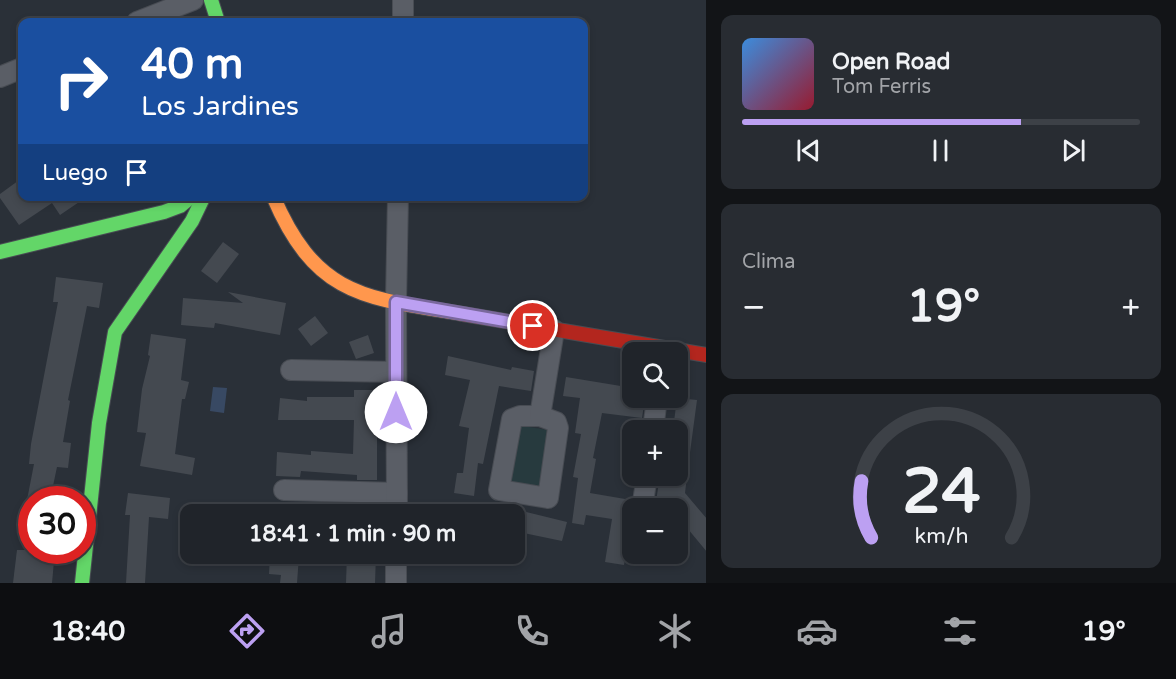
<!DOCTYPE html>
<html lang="es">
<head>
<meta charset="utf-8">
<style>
  body { margin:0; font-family:"Varela Round",sans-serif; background:#282c32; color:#f1f3f6; height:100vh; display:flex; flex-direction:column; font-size:22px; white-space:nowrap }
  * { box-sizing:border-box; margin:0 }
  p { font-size:20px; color:#a2a4a8 }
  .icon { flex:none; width:33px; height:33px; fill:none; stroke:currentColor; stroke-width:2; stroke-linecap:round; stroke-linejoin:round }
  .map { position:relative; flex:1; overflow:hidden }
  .details { display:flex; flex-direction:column; gap:15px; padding:15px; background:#121417; width:470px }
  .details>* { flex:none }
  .top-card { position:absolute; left:18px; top:18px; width:570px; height:183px; border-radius:12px; box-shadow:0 3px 9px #0003,0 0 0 2px #3d4147; background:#1a4fa0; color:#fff; overflow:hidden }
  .tools { position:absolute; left:622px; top:342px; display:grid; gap:12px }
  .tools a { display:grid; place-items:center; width:66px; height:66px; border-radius:12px; background:#20242a; box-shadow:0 3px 9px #0003,0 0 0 2px #3d4147; font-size:30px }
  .speed { position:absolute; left:18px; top:486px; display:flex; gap:12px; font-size:30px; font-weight:700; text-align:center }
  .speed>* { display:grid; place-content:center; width:78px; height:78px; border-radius:50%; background:#20242a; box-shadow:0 3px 9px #0003,0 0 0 2px #3d4147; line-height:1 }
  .speed .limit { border:9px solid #d22; background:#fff; color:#111 }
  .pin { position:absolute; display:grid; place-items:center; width:51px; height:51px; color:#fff; margin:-26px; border:3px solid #fff; border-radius:50%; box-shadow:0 2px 6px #0007 }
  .me { position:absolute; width:66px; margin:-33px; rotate:0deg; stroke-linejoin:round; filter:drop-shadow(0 0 4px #0008) }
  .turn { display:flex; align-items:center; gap:21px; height:126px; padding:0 24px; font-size:27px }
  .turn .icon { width:78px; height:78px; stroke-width:2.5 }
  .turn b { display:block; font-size:42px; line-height:51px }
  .then { display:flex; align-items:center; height:57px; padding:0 24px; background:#0003; gap:12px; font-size:22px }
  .big { font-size:45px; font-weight:700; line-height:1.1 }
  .details .tile { flex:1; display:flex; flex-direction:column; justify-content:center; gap:9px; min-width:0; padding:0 21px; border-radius:12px; background:#282c32 }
  .details .dial { align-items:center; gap:0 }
  .dial svg { height:156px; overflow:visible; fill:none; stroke:#3d4147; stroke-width:7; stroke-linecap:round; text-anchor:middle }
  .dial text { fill:#f1f3f6; stroke:none }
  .song { display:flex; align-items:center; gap:18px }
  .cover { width:72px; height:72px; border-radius:9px; background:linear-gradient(135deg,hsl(210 70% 55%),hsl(350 70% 35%)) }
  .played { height:6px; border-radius:3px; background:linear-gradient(90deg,#bca0f2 70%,#3d4147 70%) }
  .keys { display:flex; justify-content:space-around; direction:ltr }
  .heat { display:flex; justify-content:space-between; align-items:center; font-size:33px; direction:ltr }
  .trip { position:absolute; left:180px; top:504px; width:345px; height:60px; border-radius:12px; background:#20242a; box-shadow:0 3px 9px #0003,0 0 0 2px #3d4147; font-weight:700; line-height:60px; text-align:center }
  .tab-bar { display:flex; height:96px; justify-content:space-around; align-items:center; background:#0d0e11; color:#a2a4a8 }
  .tab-bar .icon { width:42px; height:42px }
  .tab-bar .active { color:#bca0f2 }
  .tab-bar b { font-size:27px; color:#f1f3f6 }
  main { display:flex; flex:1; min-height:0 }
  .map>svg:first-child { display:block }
  .green { fill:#273a3e }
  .water { fill:#384963 }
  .building { fill:#444950 }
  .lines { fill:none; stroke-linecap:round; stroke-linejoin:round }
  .street-casing { stroke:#484c53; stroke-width:22 }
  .fast-casing { stroke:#484c53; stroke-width:16 }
  .slow-casing { stroke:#484c53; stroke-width:16 }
  .jam-casing { stroke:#484c53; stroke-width:16 }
  .street { stroke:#5a5e66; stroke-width:20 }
  .fast { stroke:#63d668; stroke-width:14 }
  .slow { stroke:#ff974d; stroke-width:14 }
  .jam { stroke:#b3261e; stroke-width:14 }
  .route-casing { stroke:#7a689d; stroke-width:15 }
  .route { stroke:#bca0f2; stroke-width:10 }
</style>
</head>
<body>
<main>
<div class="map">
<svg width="707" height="583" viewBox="0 0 707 583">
  <rect width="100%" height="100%" fill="#2a3038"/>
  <!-- green -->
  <path class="green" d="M523,426L548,430L545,486L539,490L514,486L510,479L517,430Z"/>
  <!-- water -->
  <path class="water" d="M213,387L227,388L224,413L210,411Z"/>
  <!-- building -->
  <g class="building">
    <path d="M22,178V196H88L60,215L52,203L19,225L0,198V194Z"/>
    <path d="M223,242L239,254L217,283L201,271Z"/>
    <path d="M56,277L103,283L99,308L87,306L68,400L70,401L63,442L71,443L68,468L57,467L50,500H27L34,464H29L31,444L58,302H53Z"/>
    <path d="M228,292L286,303L280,335L215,323L214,328L181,325L183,298L243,303Z"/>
    <path d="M315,316L328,333L311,346L298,329Z"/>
    <path d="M151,334L186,339L181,380L189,382L185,399H182L175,454L195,458L192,475L140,466L146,433L137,432L142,389L150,356L148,355Z"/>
    <path d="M368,335L374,353L356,359L349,342Z"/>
    <path d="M448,356L511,370L512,367L534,371L531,391L499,386L483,464L478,463L474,496L454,493L457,473H463L469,428L459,426L470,380L445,375Z"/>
    <path d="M566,377L633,388V398H645L642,418L602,413L593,458L596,459L590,493L631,500L632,514L624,565L605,562L612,519L586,515L584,525L572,523L578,478L573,477L581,434L575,433L580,398L563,396Z"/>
    <path d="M354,390H377V480H357V475L301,471L300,477L276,476L277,452L311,455V451L353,454L354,420H278L280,398L307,401V397H354Z"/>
    <path d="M677,398L697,400L687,475H678V430H673Z"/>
    <path d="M667,476H687L685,493L707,519V552L678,517V508H655L659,482L666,483Z"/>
    <path d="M128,493L170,498L168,519L149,517L145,583H126L130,515H125Z"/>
    <path d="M514,509L567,522L562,541L514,531Z"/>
    <path d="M17,550H55L52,583H13Z"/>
    <path d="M270,554L299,556L297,583H280L281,575L269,574Z"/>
    <path d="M347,554H376L375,583H346Z"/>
  </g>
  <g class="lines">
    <defs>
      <g id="street">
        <path d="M137,22L193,0"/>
        <path d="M403,22V0"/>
        <path d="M0,77L22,68"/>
        <path d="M291,370L396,372"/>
        <path d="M520,416H540L556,422L558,428L548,498L499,490L512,419Z"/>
        <path d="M540,416L554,330"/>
        <path d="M653,430L657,398"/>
        <path d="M284,490L397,493"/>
        <path d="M642,508L647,476"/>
        <path d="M397,514L396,302L398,196"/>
        <path d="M396,583V554"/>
      </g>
      <g id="fast">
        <path d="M211,0L218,22"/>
        <path d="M0,252L164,212L180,206L192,196"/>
        <path d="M82,583L99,423L115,332L192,221L204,196"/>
      </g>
      <path id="slow" d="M273,196C316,297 365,298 463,314"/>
      <path id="jam" d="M463,314L707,355"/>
    </defs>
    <!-- street casing -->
    <use href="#street" class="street-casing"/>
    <!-- fast casing -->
    <use href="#fast" class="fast-casing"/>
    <!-- slow casing -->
    <use href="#slow" class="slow-casing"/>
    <!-- jam casing -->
    <use href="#jam" class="jam-casing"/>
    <!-- street -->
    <use href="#street" class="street"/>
    <!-- fast -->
    <use href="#fast" class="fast"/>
    <!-- slow -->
    <use href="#slow" class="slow"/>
    <!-- jam -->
    <use href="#jam" class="jam"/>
  </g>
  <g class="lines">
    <defs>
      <path id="route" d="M396,412V302L533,326"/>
    </defs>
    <!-- route casing -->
    <use href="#route" class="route-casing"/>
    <!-- route -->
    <use href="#route" class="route"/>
  </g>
</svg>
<div class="tools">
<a><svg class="icon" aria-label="search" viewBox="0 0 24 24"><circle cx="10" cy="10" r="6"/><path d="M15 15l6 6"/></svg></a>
<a>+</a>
<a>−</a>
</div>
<div class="speed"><div class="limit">30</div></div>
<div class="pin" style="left:533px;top:326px;background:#d93025"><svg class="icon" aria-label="arrive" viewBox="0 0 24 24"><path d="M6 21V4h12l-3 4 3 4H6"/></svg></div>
<svg class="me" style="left:396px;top:412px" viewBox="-20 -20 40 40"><circle r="19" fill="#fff"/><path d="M0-13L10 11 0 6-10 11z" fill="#bca0f2"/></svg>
<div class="trip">18:41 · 1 min · 90 m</div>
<div class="top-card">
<div class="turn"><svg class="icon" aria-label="right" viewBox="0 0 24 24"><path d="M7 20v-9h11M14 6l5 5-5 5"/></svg><div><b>40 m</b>Los Jardines</div></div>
<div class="then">Luego<svg class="icon" aria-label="arrive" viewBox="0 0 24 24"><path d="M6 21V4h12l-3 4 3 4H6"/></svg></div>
</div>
</div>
<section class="details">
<div class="tile">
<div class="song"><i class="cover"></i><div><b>Open Road</b><p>Tom Ferris</p></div></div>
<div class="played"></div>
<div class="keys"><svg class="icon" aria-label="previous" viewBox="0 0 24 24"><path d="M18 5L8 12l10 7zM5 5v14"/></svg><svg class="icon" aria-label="pause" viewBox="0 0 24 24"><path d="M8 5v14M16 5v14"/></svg><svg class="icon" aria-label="next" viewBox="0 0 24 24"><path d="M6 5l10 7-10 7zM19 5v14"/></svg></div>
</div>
<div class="tile"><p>Clima</p>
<div class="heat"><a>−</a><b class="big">19°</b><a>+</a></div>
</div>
<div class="tile dial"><svg viewBox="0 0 100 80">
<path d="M14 69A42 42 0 1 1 86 69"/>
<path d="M14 69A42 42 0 0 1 9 40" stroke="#bca0f2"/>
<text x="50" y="56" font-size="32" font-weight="700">24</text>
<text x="50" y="72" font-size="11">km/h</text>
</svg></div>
</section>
</main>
<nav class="tab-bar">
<b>18:40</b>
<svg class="icon active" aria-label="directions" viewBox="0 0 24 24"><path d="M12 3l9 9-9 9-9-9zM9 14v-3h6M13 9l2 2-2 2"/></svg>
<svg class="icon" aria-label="music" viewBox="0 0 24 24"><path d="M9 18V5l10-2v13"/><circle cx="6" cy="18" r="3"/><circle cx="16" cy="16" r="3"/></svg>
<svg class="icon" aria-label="phone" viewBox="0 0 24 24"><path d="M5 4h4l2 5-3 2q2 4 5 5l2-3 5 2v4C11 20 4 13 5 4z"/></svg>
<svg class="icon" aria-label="climate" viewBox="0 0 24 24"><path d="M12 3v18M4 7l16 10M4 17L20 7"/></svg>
<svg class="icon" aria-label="car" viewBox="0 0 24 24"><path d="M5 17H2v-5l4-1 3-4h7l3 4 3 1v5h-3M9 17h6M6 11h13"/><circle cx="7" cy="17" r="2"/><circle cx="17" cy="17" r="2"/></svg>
<svg class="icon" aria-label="filters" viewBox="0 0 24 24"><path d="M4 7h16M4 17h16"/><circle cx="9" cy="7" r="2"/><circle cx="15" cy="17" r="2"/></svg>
<b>19°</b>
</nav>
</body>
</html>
